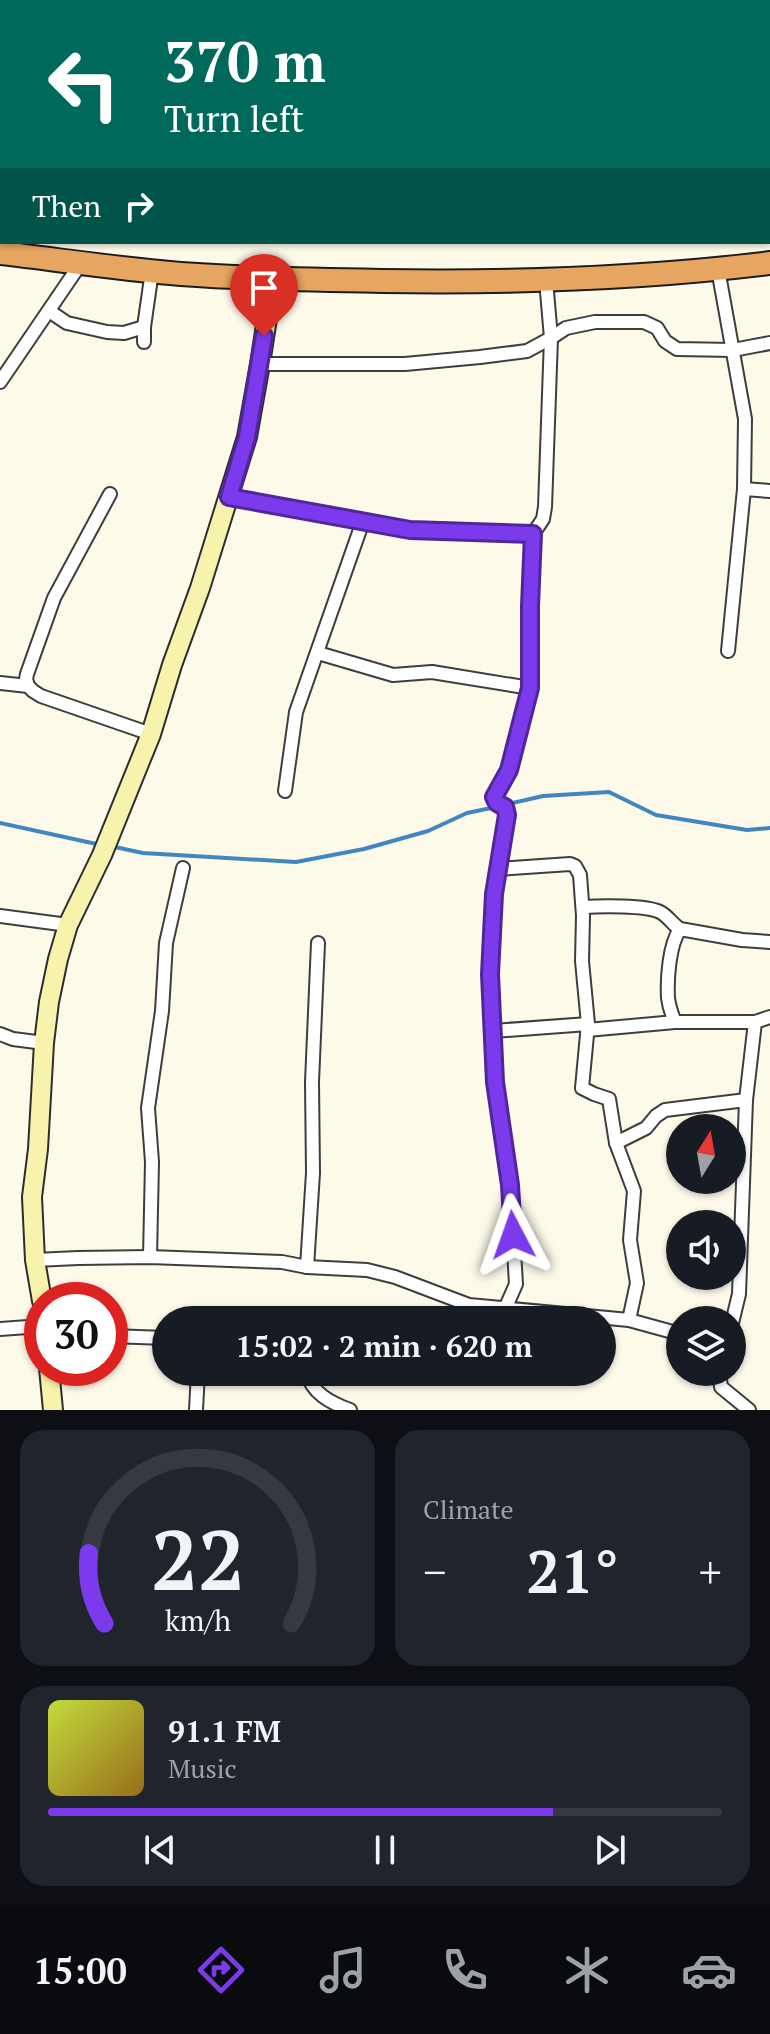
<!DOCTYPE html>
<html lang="en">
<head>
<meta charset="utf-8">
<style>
  body { margin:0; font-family:"PT Serif",serif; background:#20242c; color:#f1f3f6; height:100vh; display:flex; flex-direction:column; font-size:30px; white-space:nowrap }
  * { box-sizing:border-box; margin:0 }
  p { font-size:26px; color:#9ea1a6 }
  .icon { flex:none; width:44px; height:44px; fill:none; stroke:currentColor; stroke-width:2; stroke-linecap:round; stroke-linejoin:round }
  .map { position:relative; height:1410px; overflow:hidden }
  .details { display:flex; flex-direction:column; gap:20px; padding:20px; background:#0d0f14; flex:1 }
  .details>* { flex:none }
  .guide { position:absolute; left:0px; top:0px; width:770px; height:244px; box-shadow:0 2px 6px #0004; background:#00695c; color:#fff; overflow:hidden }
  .needle { width:52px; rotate:11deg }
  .tools { position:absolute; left:666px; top:1114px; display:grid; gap:16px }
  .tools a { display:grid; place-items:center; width:80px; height:80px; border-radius:50%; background:#171b24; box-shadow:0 2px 6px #0004; font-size:40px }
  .speed { position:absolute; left:24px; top:1282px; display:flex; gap:16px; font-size:40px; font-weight:700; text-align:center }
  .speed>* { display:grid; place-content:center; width:104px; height:104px; border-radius:50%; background:#171b24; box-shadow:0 2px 6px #0004; line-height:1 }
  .speed .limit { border:12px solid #d22; background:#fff; color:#111 }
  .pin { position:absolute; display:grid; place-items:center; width:68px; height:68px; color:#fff; margin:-82px -34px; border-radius:50% 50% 50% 0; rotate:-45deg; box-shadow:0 0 8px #0007 }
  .pin .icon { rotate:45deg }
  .me { position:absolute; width:88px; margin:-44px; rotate:356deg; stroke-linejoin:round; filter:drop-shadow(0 0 6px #0008) }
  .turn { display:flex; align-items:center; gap:28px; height:168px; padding:0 32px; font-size:36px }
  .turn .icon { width:104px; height:104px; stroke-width:2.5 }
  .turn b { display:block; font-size:56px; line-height:68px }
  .then { display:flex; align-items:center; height:76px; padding:0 32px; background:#0003; gap:16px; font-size:30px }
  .big { font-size:60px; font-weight:700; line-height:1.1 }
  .details .tile { flex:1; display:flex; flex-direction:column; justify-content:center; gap:12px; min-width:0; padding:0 28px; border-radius:24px; background:#20242c }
  .details .dial { align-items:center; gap:0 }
  .dial svg { height:208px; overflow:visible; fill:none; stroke:#363941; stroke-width:7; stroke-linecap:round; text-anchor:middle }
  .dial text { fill:#f1f3f6; stroke:none }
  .song { display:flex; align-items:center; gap:24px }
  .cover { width:96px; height:96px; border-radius:12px; background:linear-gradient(135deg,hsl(70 70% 55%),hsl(40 70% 35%)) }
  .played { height:8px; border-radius:4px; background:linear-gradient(90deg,#7c3aed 75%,#363941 75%) }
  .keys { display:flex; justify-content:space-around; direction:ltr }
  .heat { display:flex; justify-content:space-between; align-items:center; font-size:44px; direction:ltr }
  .details .tiles { flex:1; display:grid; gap:20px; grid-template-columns:1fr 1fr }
  .tile:last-child { grid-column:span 2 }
  .trip { position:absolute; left:152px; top:1306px; width:464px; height:80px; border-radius:40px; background:#171b24; box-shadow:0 2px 6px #0004; font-weight:700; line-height:80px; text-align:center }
  .dock { display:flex; height:128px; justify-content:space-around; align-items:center; background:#090b0e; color:#9ea1a6 }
  .dock .icon { width:56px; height:56px }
  .dock .current { color:#7c3aed }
  .dock b { font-size:36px; color:#f1f3f6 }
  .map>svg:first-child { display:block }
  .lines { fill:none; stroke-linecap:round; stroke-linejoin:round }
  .stream { stroke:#4286bf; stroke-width:4 }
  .street-casing { stroke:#3e3e3e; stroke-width:16 }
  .secondary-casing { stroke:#2d2d2d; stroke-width:22 }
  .highway-casing { stroke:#1c1c1c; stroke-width:26 }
  .street { stroke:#fff; stroke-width:12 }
  .secondary { stroke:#f7f3ac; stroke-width:18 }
  .highway { stroke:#e6a560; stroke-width:22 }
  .route-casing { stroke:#51269a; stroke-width:20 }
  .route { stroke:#7c3aed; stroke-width:14 }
</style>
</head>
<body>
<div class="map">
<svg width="770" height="1410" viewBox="0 0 770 1410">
  <rect width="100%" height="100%" fill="#fdfaea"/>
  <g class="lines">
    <!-- stream -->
    <g class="stream">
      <path d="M508,804L543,796L609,792L656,815L747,830L770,828"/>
      <path d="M0,823L101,845"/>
      <path d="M110,846L143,853L296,862L364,849L428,831L467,813L496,807"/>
    </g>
    <defs>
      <g id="street">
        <path d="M638,0L639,2"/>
        <path d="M413,2L414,0"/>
        <path d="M0,127H2"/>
        <path d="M768,133H770"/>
        <path d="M718,269L745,419L744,489L728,651"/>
        <path d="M49,311L67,323L107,332L124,333L144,327"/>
        <path d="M144,342V327L152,271"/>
        <path d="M260,364H405L480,357L527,351L551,338L566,328L595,322H644L657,328L665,341L677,349L733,350L770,343"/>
        <path d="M0,382L81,263"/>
        <path d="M744,489L770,491"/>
        <path d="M229,497L410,530L533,534"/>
        <path d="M318,653L393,675L432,672L530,688"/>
        <path d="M0,683L28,686L33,691L41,696L151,734"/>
        <path d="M28,686L26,679L27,674L54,598L110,494"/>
        <path d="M285,791L296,712L363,521"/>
        <path d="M498,869L570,864L575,866L580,875L583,916L582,961L588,1024L582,1088L594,1094L609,1099L616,1143L634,1191L630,1240L637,1283L629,1320"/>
        <path d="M583,907C600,906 646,905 660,912C668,916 672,924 680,929L742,940L770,942"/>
        <path d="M0,916L68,925"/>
        <path d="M675,1022C672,1015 669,1006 668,998C667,979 669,945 680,929"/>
        <path d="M587,1030L675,1022H755L770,1017"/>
        <path d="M493,1031L588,1024"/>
        <path d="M0,1034L13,1039L44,1043"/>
        <path d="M616,1143L646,1128L656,1116L665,1110L746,1100"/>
        <path d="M150,1257L152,1162L148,1108L162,1011L166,943L183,868"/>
        <path d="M35,1260L78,1258L150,1257L282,1262L307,1267L367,1270L395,1277L469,1305L629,1320L680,1334"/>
        <path d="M307,1267L313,1173L312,1082L318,943"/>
        <path d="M505,1309L516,1284L510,1185L495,1082L490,974L494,894L507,815L505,807L497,803L494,797L509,770L530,688V606L533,534L543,519L545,507L551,338L546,280"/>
        <path d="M732,1323L739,1294L746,1100L755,1022"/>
        <path d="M0,1329L42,1326"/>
        <path d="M110,1336L166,1338"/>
        <path d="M307,1372C311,1393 331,1403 350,1410"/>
        <path d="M719,1372L721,1387L749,1410"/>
        <path d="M196,1410L198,1372"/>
      </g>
      <g id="secondary">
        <path d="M42,1301L35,1260L32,1197L38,1149L44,1043L49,1002L58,959L68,925L102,855L151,734L172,665L200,588L247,437L260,364L273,279"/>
        <path d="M49,1368L53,1410"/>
      </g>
      <g id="highway">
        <path d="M0,206H2"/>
        <path d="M768,220H770"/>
        <path d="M0,253C60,260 121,269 181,274C248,279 315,280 382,281C512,283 641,279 770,263"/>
      </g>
    </defs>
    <!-- street casing -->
    <use href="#street" class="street-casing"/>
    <!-- secondary casing -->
    <use href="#secondary" class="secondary-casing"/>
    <!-- highway casing -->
    <use href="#highway" class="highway-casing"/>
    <!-- street -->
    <use href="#street" class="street"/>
    <!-- secondary -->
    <use href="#secondary" class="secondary"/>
    <!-- highway -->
    <use href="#highway" class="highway"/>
  </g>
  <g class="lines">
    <defs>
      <path id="route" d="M264,336L247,437L229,497L410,530L533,534L530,606V688L509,770L494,797L497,803L505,807L507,815L494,894L490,974L495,1082L510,1185L513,1235"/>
    </defs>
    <!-- route casing -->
    <use href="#route" class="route-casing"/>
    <!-- route -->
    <use href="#route" class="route"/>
  </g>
</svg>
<div class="tools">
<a><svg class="needle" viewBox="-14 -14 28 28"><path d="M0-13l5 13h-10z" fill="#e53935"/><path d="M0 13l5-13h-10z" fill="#9ea1a6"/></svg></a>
<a><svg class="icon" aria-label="sound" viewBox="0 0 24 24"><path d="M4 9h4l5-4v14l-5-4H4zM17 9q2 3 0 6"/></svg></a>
<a><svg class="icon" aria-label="layers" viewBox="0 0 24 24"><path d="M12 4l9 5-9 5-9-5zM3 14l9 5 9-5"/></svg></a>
</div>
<div class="speed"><div class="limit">30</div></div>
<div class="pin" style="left:264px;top:336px;background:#d93025"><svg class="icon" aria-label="arrive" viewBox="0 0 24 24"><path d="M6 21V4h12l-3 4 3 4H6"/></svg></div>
<svg class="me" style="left:513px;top:1235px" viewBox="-20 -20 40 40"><path d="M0-17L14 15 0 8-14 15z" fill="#7c3aed" stroke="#fff" stroke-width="4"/></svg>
<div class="trip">15:02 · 2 min · 620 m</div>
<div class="guide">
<div class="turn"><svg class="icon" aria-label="left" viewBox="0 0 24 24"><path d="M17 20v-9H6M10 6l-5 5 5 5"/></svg><div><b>370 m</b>Turn left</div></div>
<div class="then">Then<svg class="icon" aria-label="right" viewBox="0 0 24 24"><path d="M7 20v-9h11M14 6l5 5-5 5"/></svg></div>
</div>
</div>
<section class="details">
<div class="tiles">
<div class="tile dial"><svg viewBox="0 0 100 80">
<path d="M14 69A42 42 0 1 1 86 69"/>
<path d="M14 69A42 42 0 0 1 8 42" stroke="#7c3aed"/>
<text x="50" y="56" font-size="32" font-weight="700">22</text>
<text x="50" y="72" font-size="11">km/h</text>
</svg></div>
<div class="tile"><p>Climate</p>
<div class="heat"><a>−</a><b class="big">21°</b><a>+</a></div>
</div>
<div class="tile">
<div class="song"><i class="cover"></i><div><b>91.1 FM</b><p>Music</p></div></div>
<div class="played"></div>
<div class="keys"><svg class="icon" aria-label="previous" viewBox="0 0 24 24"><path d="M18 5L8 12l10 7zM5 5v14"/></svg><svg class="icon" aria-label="pause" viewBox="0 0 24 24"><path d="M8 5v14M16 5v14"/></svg><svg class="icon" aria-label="next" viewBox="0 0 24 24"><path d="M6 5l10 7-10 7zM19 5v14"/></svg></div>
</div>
</div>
</section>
<nav class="dock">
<b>15:00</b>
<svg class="icon current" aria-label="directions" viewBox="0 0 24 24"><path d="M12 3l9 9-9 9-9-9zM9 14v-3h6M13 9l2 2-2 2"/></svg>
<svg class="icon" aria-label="music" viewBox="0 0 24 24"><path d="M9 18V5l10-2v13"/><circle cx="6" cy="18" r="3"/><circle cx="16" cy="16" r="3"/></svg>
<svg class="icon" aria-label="phone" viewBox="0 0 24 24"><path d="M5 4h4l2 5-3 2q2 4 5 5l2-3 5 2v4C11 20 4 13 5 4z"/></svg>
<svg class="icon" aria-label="climate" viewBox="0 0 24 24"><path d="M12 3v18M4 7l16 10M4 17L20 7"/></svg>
<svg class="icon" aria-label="car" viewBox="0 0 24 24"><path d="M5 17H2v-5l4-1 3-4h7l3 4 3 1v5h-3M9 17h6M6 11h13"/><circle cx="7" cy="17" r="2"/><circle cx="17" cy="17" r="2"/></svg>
</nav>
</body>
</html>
